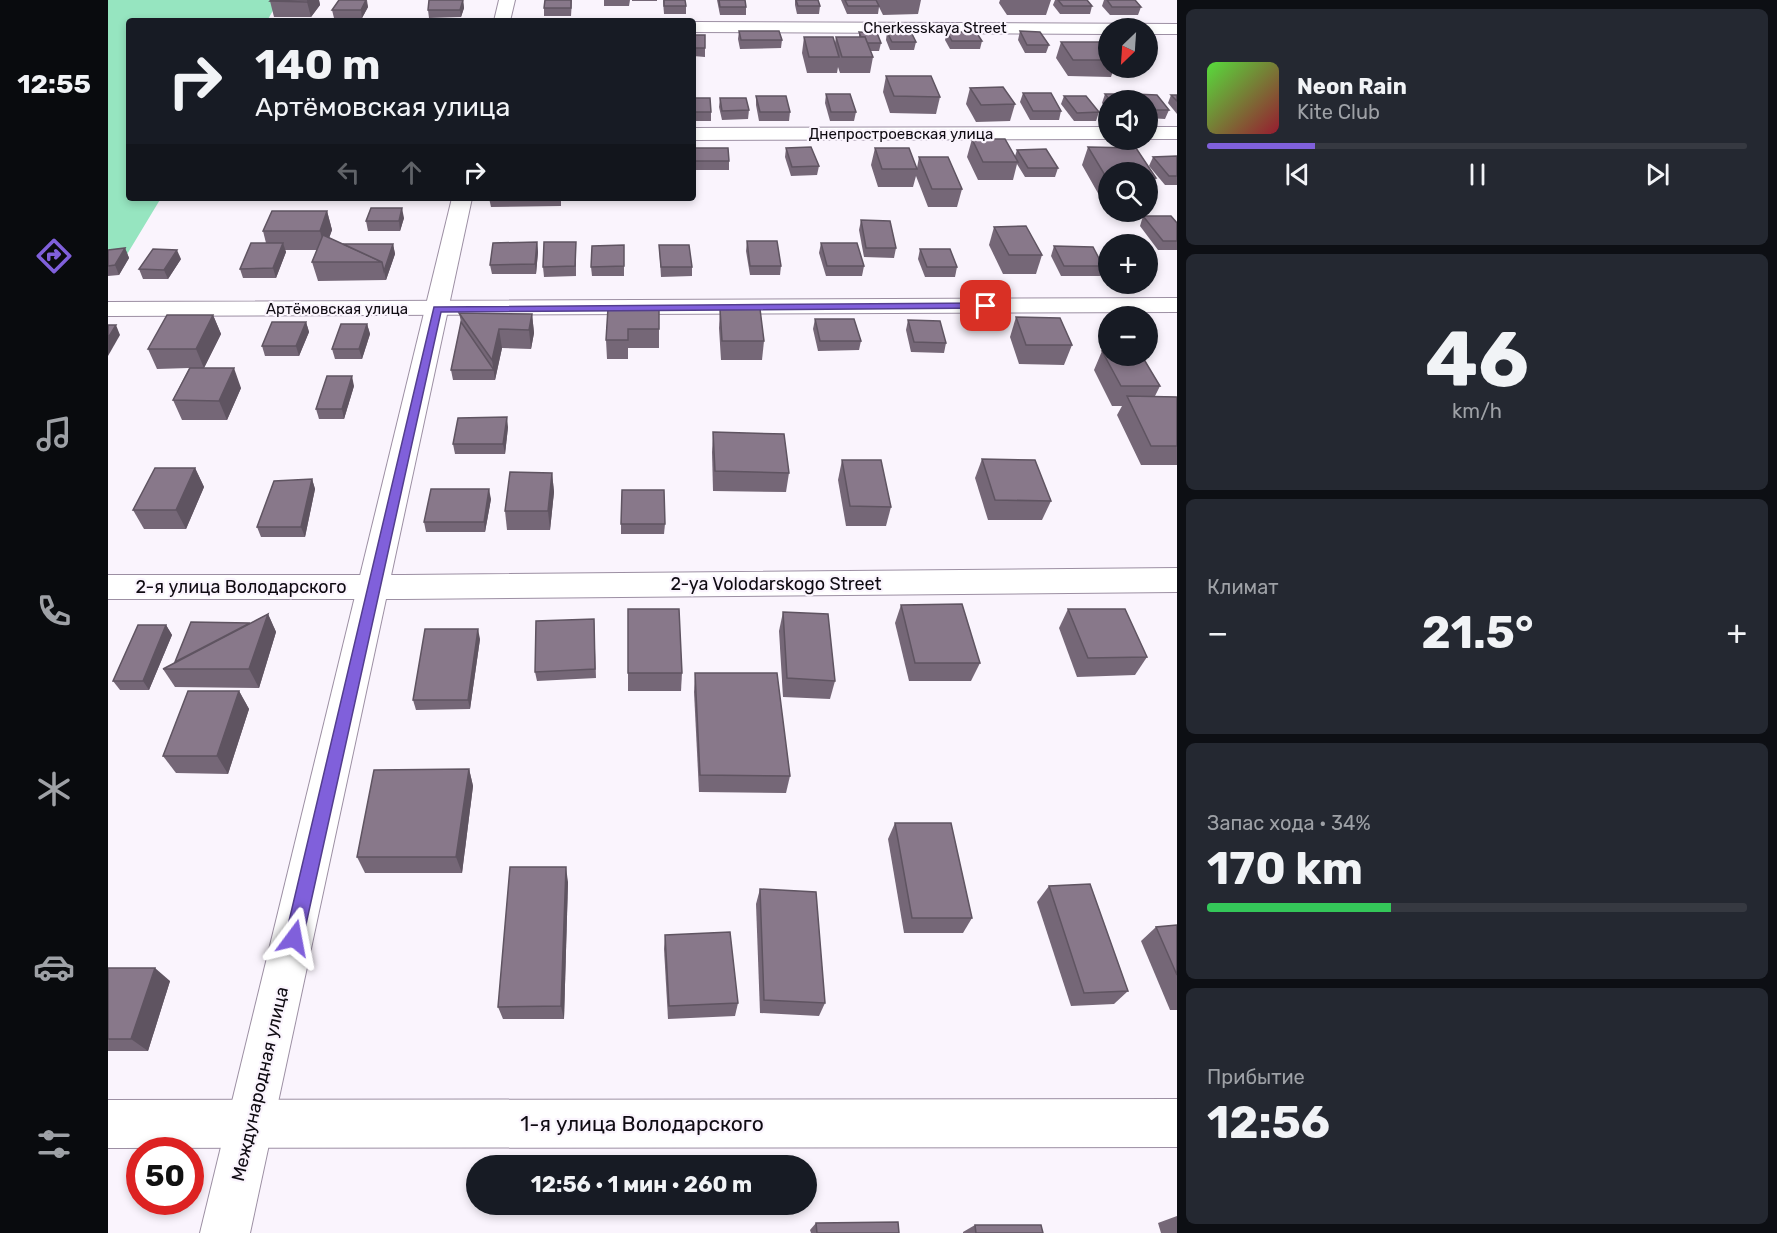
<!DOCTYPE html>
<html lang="ru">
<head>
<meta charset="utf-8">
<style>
  body { margin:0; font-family:Rubik,sans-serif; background:#242831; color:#f1f3f6; height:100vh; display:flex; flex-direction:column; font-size:22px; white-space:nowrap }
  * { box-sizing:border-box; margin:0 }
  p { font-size:20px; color:#9ea1a6 }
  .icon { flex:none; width:33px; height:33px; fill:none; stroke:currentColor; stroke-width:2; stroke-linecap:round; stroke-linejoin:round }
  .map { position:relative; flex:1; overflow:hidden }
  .sheet { display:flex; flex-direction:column; gap:9px; padding:9px; background:#0d0f14; width:600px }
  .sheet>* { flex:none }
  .banner { position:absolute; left:18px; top:18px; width:570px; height:183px; border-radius:6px; box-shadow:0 3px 9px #0003; background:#171b24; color:#f1f3f6; overflow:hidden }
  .needle { width:39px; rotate:205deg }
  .tools { position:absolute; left:990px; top:18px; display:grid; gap:12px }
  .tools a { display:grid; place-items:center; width:60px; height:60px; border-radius:50%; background:#171b24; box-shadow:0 3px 9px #0003; font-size:30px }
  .speed { position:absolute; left:18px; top:1137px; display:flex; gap:12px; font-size:30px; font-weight:700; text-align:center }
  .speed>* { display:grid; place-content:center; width:78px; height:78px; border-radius:50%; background:#171b24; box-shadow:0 3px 9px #0003; line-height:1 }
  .speed .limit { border:9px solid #d22; background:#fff; color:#111 }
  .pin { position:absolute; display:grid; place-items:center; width:51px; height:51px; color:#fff; margin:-26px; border-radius:12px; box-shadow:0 3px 9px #0006 }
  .me { position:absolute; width:66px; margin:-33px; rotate:13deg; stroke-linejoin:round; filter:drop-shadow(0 0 4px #0008) }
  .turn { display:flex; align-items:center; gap:21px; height:126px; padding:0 30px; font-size:27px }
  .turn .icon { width:78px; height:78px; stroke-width:2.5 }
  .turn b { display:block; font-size:42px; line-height:51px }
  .lanes { display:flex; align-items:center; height:57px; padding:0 30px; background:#0003; justify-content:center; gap:30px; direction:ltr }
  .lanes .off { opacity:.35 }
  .big { font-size:45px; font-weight:700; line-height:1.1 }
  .sheet .card { flex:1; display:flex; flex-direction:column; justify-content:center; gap:9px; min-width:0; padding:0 21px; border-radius:9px; background:#242831 }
  .sheet .dial { align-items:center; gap:0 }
  .dial b { font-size:78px; line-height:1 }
  .song { display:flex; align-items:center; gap:18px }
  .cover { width:72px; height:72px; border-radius:9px; background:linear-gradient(135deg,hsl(110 70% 55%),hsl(350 70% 35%)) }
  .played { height:6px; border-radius:3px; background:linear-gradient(90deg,#8060db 20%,#363941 20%) }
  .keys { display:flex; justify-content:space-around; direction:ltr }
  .heat { display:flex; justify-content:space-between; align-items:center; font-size:33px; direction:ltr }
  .charge { height:9px; border-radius:4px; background:linear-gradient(90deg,#34c759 34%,#363941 0) }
  .trip { position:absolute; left:358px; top:1155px; width:351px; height:60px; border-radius:30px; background:#171b24; box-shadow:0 3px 9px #0003; font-weight:700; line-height:60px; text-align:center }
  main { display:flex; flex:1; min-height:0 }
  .tabs { display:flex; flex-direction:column; width:108px; justify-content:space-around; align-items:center; background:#090b0e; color:#9ea1a6 }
  .tabs .icon { width:42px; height:42px }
  .tabs .on { color:#8060db }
  .tabs b { font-size:27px; color:#f1f3f6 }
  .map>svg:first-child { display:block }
  .green { fill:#96e5c0 }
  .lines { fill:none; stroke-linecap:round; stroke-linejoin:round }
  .street-casing { stroke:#9c8fa3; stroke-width:2 }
  .secondary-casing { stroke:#9c8fa3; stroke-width:2 }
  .street { fill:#fff; fill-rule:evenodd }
  .secondary { fill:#fff; fill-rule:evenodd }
  .wall { fill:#756777 }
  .shaded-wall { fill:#5f5461 }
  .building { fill:#88788a; stroke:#5f5461; stroke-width:1.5 }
  .route { fill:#8060db; stroke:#533e8e; stroke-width:1.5 }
  .labels { text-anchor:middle; stroke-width:4.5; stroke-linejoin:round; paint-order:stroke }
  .far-street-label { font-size:15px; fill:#0f0b12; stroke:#faf4fd }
  .street-label { font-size:18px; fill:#0f0b12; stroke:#faf4fd }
  .near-street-label { font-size:21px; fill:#0f0b12; stroke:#faf4fd }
</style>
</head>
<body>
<main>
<nav class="tabs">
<b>12:55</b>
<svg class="icon on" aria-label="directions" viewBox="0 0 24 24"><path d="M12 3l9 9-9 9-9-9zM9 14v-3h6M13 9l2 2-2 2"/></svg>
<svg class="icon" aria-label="music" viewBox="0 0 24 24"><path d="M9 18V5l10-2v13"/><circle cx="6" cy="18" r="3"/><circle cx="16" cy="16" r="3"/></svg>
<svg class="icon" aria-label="phone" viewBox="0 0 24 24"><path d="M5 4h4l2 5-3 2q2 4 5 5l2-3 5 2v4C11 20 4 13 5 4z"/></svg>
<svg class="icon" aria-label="climate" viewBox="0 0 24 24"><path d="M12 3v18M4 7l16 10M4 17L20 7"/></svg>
<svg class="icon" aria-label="car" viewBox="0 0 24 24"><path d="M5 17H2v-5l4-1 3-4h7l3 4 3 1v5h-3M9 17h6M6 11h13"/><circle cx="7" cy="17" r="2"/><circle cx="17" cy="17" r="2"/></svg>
<svg class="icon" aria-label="filters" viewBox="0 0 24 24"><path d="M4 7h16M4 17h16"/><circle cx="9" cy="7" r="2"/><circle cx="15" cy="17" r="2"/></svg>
</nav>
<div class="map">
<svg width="1069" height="1233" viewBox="0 0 1069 1233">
  <rect width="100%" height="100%" fill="#faf4fd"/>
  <!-- green -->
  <path class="green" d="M0,0H171L159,21H21V198H53L18,256L0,260Z"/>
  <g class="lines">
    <defs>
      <g id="street">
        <path d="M585,22L1069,24V34H1040V28H1000V34L585,32Z"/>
        <path d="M1000,127V139L585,140V128Z"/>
        <rect x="1040" y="127" width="29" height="12"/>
        <path d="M1069,298V312L0,316V302Z"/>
        <path d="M1069,568V592L295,599H0V575H295Z"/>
        <path d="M1069,1099V1147L0,1148V1100Z"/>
      </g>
      <g id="secondary">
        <path d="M391,0H407L402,21H386Z"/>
        <path d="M344,198H364L142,1233H92Z"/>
      </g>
    </defs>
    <!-- street casing -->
    <use href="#street" class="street-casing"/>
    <!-- secondary casing -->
    <use href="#secondary" class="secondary-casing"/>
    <!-- street -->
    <use href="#street" class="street"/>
    <!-- secondary -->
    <use href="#secondary" class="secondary"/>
  </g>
  <!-- wall -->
  <g class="wall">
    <path d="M163,0H211L212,5L203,17H166L162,1Z"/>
    <path d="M231,0H259L260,7L254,18H226L224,10Z"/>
    <path d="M355,0L356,8L353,17L321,18L320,10Z"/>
    <path d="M437,0H464L463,16H436V8Z"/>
    <path d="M496,0H522L521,6H496Z"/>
    <rect x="524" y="0" width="25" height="1"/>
    <path d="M555,0L578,6V14H556Z"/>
    <path d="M609,0H637L638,7V15H612Z"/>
    <path d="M687,0H710L712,6L711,14H689L687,5Z"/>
    <path d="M733,0H813L810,14L775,15L771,7L770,14H739Z"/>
    <path d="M892,0H943L938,15H899L891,3Z"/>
    <path d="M947,0H979L984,6L982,14H952L945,5Z"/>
    <path d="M996,0H1027L1033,7L1030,15H1002L994,6Z"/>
    <path d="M631,31L674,40L673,48L632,49L630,39Z"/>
    <path d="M912,31L941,45L938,53H917L910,40Z"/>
    <path d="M751,32L773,43L771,51H762L765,57L762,73H732L730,67L729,73H699L694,53L696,37L727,43L728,37H751Z"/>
    <path d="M779,32L808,42L806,50H782L778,40Z"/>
    <path d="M839,32L874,41L872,49H842L837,40Z"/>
    <path d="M585,35L597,48V57L585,56Z"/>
    <path d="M1040,39L1043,43L1040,51Z"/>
    <path d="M953,42L1000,49V68H1006L1003,77L960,76L948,58Z"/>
    <path d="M778,76L832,97L828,114L782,113L775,92Z"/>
    <path d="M862,88L907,104L902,121L868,122L858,104Z"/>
    <path d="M915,93L953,111L951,120H922L912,102Z"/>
    <path d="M718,94L748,112L746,121H722L717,103Z"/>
    <path d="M997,94H1017L1023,100L1025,94L1049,95L1061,110L1057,119L1040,118V100H1000V112L994,103Z"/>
    <path d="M1063,95H1069V114L1060,103Z"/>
    <path d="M648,96L682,112L681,121H651L648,105Z"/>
    <path d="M956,96L991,112L988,121H966L953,104Z"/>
    <path d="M585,98L603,112V121H585Z"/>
    <path d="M612,98L641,110L640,119L614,120L611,107Z"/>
    <path d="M864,139L907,156L909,150L950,168L947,177H917L909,164L905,180H870L859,157Z"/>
    <path d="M980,147L1028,148L1048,178L1041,196H1040V172H1000V195H991L974,165Z"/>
    <path d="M585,148L621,161V170H585Z"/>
    <path d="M678,148L711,166L709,175L683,176L677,157Z"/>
    <path d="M767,148L809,168L811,157L854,189L849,207H820L808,176L805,187H770L763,165Z"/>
    <path d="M1069,156V185H1057L1041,166L1045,157Z"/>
    <path d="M381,198H453V206L383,207Z"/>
    <path d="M219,211L224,230L221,238L235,244H285L287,254L278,280L210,281L204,262L209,250H177L178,252L168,278H135L132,269L158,243L155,231Z"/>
    <path d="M1035,216L1069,223V250H1050L1032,226Z"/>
    <path d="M296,218L292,231H260L258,221Z"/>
    <path d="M753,220L788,248L786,258L756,257L751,230Z"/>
    <path d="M886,227L934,255L928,274H895L881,245Z"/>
    <path d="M639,241L673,266L672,275H642L638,251Z"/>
    <path d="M429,242L430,252L428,274H384L382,265Z"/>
    <path d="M713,243L756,266L754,276H718L711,253Z"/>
    <path d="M516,245V276H484L483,267Z"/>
    <path d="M551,245L584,267V276L553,277Z"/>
    <path d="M946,246L995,266L992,276H953L943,256Z"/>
    <path d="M17,248L21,258L11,275L0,276V250Z"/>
    <path d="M812,249L849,267L847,277H817L810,259Z"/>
    <path d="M468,251V276L436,277L435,267Z"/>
    <path d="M73,259L60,279H35L31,269Z"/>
    <path d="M500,308L551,329V348H520V359H499L498,340Z"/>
    <path d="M612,309L656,341L654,360H613L611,328Z"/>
    <path d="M351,313L424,314L426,333L423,349L394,348L387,380H345L343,370L353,322Z"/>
    <path d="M105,315L113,334L96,368L133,388L119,420H74L65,400L81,368L49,369L40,349Z"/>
    <path d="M908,317L964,345L956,365L911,364L902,337Z"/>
    <path d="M707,319L753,341L751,350L710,351L705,329Z"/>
    <path d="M800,320L838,343L836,353L803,352L798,330Z"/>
    <path d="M198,322L201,332L191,356H157L154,346Z"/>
    <path d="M259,324L262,334L254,359H227L224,349Z"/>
    <path d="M994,351L1052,386L1047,396L1069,397V465H1033L1009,415L1014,406H1004L986,370Z"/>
    <path d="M246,386L236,419H211L208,409Z"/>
    <path d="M400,427L397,454H347L345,444Z"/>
    <path d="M605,432L681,473L678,492L605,491L604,452Z"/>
    <path d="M874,459L943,501L934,520H880L867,478Z"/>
    <path d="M734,460L783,507L778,526H738L730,480Z"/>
    <path d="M87,468L96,487L78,529H36L25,510Z"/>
    <path d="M444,473L446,492L442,530H399L397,511Z"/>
    <path d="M204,479L207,489L197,537H153L149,527Z"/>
    <path d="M383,499L377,532H318L316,522Z"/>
    <path d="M513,524H557L556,534H513Z"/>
    <path d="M793,605L872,663L863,681H801L787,623Z"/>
    <path d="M960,609L1039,657L1027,675L969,677L951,628Z"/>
    <path d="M675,612L727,681L722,699L675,697L671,631Z"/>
    <path d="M160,614L168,632L151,688L67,687L55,669Z"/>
    <path d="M486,619L488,678L429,681L427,672Z"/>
    <path d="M58,625L64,635L41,690H12L5,681Z"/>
    <path d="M372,639L362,709L308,710L305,700Z"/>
    <path d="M520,673H574L573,691H520Z"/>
    <path d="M587,673L682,776L678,793L591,792L586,692Z"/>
    <path d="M131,691L141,709L120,774L68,773L55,756Z"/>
    <path d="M361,769L365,786L354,873H257L249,857Z"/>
    <path d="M787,823L864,918L855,933H796L780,839Z"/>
    <path d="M460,882L456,1019H395L390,1007Z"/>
    <path d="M941,886L1020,991L1006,1004L963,1006L929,902Z"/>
    <path d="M652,889L717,1003L711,1016L652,1013L648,904Z"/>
    <path d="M1069,925V1010H1062L1033,941L1048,927Z"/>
    <path d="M557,935L630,1003L627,1016L560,1019L556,949Z"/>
    <path d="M0,968L62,981L40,1051H0Z"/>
    <path d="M1069,1216V1233H1053L1050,1223Z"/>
    <path d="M708,1223L791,1233H703L702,1230Z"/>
    <path d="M867,1225L935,1233H855V1232Z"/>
  </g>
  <!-- shaded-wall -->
  <g class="shaded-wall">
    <path d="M201,0H211L212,5L203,17L199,2Z"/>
    <path d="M258,0L260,7L254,18L253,10Z"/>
    <path d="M355,0L356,8L353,17L352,10Z"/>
    <path d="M294,208L296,218L292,231L291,221Z"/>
    <path d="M219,211L224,230L217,249L212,231Z"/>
    <path d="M429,242L430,252L428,274L427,264Z"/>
    <path d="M175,243L178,252L168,278L165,268Z"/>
    <path d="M285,244L287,254L278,280L276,271Z"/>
    <path d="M17,248L21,258L11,275L7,265Z"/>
    <path d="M69,250L73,259L60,279L56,270Z"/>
    <path d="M424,314L426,333L423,349L421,330Z"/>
    <path d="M105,315L113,334L96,368L88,349Z"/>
    <path d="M198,322L201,332L191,356L188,346Z"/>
    <path d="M259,324L262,334L254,359L251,349Z"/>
    <path d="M8,325L12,335L0,356V338Z"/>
    <path d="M391,329L394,348L387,380L384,360Z"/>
    <path d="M126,368L133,388L119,420L111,401Z"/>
    <path d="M244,376L246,386L236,419L234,409Z"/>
    <path d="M399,417L400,427L397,454L395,444Z"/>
    <path d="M87,468L96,487L78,529L68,510Z"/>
    <path d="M444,473L446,492L442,530L440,511Z"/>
    <path d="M204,479L207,489L197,537L193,527Z"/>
    <path d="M381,489L383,499L377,532L376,522Z"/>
    <path d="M160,614L168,632L151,688L141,669Z"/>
    <path d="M58,625L64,635L41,690L35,681Z"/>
    <path d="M370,629L372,639L362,709L360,700Z"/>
    <path d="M131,691L141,709L120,774L109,756Z"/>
    <path d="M361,769L365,786L354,873L348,857Z"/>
    <path d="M458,867L460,882L456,1019L453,1006Z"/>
    <path d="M47,968L62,981L40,1051L23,1039Z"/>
  </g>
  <!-- building -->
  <g class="building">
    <path d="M163,0H201L199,2L162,1Z"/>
    <path d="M231,0H258L253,10H224Z"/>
    <path d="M321,0H355L352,10H320Z"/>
    <path d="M437,0H463V8H436Z"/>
    <path d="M556,0H577L578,6H556Z"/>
    <path d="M611,0H637L638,7H612Z"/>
    <path d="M688,0H710L712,6H690Z"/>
    <path d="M737,0H768L771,6H740Z"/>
    <path d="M950,0H979L984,6H955Z"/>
    <path d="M999,0H1027L1033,7H1004Z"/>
    <path d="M631,31H671L674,40H633Z"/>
    <path d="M912,31L932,32L941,45H919Z"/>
    <path d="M751,32L769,33L773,43H759L757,37H753Z"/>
    <path d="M779,32H803L808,42H784Z"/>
    <path d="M839,32H868L874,41H844Z"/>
    <rect x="585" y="35" width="12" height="13"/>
    <path d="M696,37H725L731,57H701Z"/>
    <path d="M728,37H757L765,57H734Z"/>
    <path d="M953,42H996L1000,49V60H965Z"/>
    <path d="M778,76H823L832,97L786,96Z"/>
    <path d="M895,87L907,104L873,105L862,88Z"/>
    <path d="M915,93H943L953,111H925Z"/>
    <path d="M718,94H742L748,112H723Z"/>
    <path d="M997,94H1017L1023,100H1002Z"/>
    <path d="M1025,94L1049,95L1061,110H1040V100H1029Z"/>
    <path d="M1063,95H1069V101Z"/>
    <path d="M648,96H678L682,112H652Z"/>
    <path d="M956,96H978L991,112L969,113Z"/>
    <path d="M585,98H602L603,112H585Z"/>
    <path d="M612,98H638L641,110L614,111Z"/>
    <path d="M864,139H897L910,162H875Z"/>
    <path d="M703,147L711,166L684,167L678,148Z"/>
    <path d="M980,147L1028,148L1048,178H1040V172H1000V177H998Z"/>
    <path d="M585,148H620L621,161H585Z"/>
    <path d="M767,148H801L809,169H774Z"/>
    <path d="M938,149L950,168H920L909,150Z"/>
    <path d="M1069,156V176H1061L1045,157Z"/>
    <path d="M811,157H840L854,189H824Z"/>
    <path d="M263,208H294L291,221H258Z"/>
    <path d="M164,211H219L212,231H155Z"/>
    <path d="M1035,216H1063L1069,223V241H1055Z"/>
    <path d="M753,220L782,221L788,248H758Z"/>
    <path d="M918,226L934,255H901L886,227Z"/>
    <path d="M215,235L274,262H204Z"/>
    <path d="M639,241H669L673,266H642Z"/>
    <path d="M429,242L427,264L382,265L385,243Z"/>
    <path d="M436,242H468L467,266L435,267Z"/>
    <path d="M143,243H175L165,268L132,269Z"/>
    <path d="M713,243H749L756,266H719Z"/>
    <path d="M235,244H285L276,271L274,262Z"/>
    <path d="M516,245V266L483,267L484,246Z"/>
    <path d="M551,245H581L584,267H553Z"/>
    <path d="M946,246L985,247L995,266H956Z"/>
    <path d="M17,248L7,265L0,266V250Z"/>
    <path d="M45,249L69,250L56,270L31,269Z"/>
    <path d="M812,249H842L849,267H819Z"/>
    <path d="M500,308H551V329H520V340H498Z"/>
    <path d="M612,309H652L656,341H614Z"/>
    <path d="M351,313L424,314L421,330L391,329L384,360Z"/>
    <path d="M59,315H105L88,349H40Z"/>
    <path d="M908,317L952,318L964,345H918Z"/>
    <path d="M707,319H746L753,341H712Z"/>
    <path d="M800,320L832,321L838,343L806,342Z"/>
    <path d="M164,322H198L188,346H154Z"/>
    <path d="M353,322L386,370H343Z"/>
    <path d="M233,324H259L251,349H224Z"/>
    <path d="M0,325H8L0,338Z"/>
    <path d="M994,351H1000V356H1034L1052,386H1013Z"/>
    <path d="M82,368H126L111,401L65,400Z"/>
    <path d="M219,376H244L234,409H208Z"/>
    <path d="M1019,396L1069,397V446H1043Z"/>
    <path d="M399,417L395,444H345L350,418Z"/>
    <path d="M605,432L676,434L681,473L607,471Z"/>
    <path d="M874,459L927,460L943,501L887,500Z"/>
    <path d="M734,460H773L783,507L742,506Z"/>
    <path d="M47,468H87L68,510H25Z"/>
    <path d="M402,472L444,473L440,511H397Z"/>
    <path d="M204,479L193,527H149L166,481Z"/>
    <path d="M323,489H381L376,522H316Z"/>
    <path d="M514,490H556L557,524H513Z"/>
    <path d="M854,604L872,663H807L793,605Z"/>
    <path d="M520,609H571L574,673H520Z"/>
    <path d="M960,609H1017L1039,657L980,658Z"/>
    <path d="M675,612L720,614L727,681L679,678Z"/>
    <path d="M160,614L141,669H55Z"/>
    <path d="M486,619L487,669L427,672L428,621Z"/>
    <path d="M83,622L142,623L67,662Z"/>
    <path d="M30,625H58L35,681H5Z"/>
    <path d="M317,629H370L360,700H305Z"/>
    <path d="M587,673H669L682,776L592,775Z"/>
    <path d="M80,691H131L109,756H55Z"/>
    <path d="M361,769L348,857H249L266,770Z"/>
    <path d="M787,823H843L864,918H804Z"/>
    <path d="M402,867H458L453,1006L390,1007Z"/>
    <path d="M982,884L1020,991L976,993L941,886Z"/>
    <path d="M652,889L708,892L717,1003L656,1000Z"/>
    <path d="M1069,925V975L1048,927Z"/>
    <path d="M622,932L630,1003L561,1006L557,935Z"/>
    <path d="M0,968H47L23,1039H0Z"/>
    <path d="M790,1222L791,1233H709L708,1223Z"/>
    <path d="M867,1225H933L935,1233H868Z"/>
  </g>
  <!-- route -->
  <path class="route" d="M878,303H881V308L333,312L195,938L192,944L186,947L180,944L177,938L326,307Z"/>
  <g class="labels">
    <!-- far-street labels -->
    <g class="far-street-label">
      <text x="827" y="33">Cherkesskaya Street</text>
      <text x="793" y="139">Днепростроевская улица</text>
      <text x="229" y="314">Артёмовская улица</text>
    </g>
    <!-- street labels -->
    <g class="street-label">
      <text x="668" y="590">2-ya Volodarskogo Street</text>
      <text x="133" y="593">2-я улица Володарского</text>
      <text transform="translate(152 1084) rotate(-77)" y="6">Международная улица</text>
    </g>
    <!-- near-street labels -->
    <g class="near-street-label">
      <text x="534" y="1131">1-я улица Володарского</text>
    </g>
  </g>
</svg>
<div class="tools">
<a><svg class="needle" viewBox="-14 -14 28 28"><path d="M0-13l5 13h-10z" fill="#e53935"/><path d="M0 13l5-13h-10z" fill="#9ea1a6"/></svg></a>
<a><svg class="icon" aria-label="sound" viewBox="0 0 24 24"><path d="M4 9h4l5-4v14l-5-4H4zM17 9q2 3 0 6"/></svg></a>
<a><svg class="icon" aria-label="search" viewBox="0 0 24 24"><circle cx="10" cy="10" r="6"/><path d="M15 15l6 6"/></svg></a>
<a>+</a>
<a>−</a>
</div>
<div class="speed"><div class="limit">50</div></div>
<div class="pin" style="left:878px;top:306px;background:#d93025"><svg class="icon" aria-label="arrive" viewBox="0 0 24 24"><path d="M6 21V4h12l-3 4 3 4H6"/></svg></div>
<svg class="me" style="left:186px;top:938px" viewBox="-20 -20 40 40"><path d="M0-17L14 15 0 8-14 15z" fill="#8060db" stroke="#fff" stroke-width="4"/></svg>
<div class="trip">12:56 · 1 мин · 260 m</div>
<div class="banner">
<div class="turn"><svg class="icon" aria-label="right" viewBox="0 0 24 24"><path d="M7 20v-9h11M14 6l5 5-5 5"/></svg><div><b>140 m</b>Артёмовская улица</div></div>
<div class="lanes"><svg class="icon off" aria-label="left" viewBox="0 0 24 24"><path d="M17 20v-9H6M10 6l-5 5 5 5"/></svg><svg class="icon off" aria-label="ahead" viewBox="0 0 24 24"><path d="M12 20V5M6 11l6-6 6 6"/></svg><svg class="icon" aria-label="right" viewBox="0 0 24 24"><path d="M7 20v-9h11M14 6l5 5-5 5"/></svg></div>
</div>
</div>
<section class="sheet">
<div class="card">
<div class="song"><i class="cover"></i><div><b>Neon Rain</b><p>Kite Club</p></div></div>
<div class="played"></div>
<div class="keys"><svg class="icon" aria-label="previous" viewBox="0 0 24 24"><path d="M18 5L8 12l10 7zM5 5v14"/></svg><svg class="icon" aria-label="pause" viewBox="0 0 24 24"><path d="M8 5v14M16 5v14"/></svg><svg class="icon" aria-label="next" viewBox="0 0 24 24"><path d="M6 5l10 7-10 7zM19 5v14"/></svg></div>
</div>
<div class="card dial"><b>46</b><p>km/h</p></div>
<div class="card"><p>Климат</p>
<div class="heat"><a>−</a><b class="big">21.5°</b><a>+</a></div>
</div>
<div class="card"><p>Запас хода · 34%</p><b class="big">170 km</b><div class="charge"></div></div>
<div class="card"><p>Прибытие</p><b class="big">12:56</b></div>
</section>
</main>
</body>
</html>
